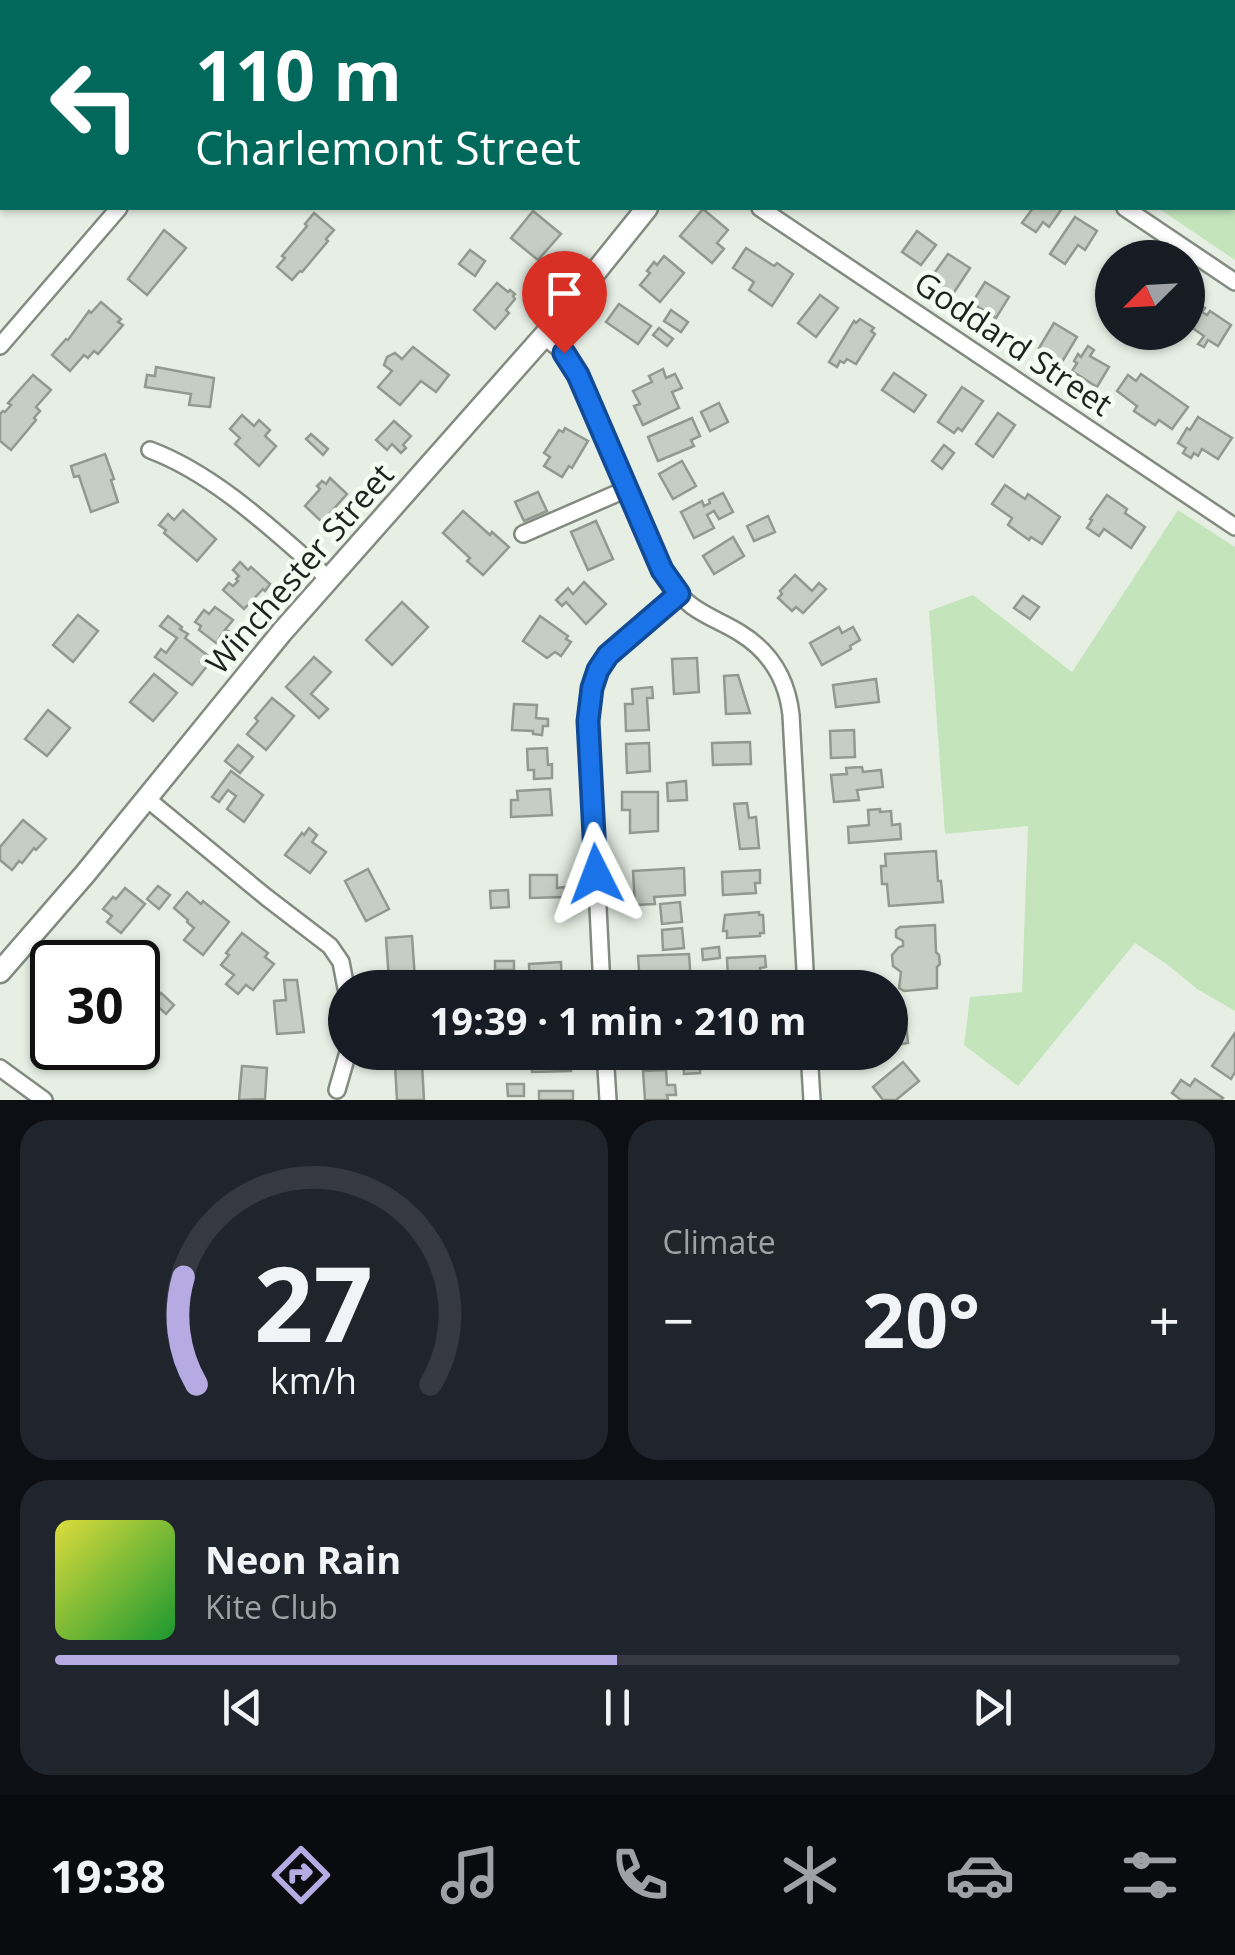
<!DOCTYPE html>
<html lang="en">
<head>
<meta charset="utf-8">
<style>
  body { margin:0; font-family:"Open Sans",sans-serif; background:#20242c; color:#f1f3f6; height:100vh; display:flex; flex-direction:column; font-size:38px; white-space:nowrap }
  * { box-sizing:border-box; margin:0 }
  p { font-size:32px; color:#9ea1a6 }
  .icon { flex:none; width:55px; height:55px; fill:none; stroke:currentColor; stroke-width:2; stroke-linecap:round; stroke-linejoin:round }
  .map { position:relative; height:1100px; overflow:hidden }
  .side { display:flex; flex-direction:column; gap:20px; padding:20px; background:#0d0f14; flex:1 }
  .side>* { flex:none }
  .top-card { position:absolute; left:0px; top:0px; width:1235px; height:210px; box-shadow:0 2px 8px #0004; background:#00695c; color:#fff; overflow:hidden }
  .needle { width:65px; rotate:246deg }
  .tools { position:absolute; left:1095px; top:240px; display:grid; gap:20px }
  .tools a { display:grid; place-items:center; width:110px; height:110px; border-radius:50%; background:#171b24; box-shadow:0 2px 8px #0004; font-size:50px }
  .speed { position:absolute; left:30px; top:940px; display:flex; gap:20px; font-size:50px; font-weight:700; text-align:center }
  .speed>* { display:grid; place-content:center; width:130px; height:130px; border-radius:50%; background:#171b24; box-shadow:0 2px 8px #0004; line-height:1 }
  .speed .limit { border:5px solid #111; border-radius:15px; background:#fff; color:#111 }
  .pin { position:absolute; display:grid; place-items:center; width:85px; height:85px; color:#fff; margin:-102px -42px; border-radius:50% 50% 50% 0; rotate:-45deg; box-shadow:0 0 10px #0007 }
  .pin .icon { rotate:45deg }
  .me { position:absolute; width:110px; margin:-55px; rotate:357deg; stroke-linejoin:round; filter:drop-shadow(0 0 8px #0008) }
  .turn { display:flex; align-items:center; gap:35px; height:210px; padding:0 30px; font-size:45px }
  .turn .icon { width:130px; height:130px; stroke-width:2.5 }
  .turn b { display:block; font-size:70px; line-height:85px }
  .big { font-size:75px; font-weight:700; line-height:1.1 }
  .side .widget { flex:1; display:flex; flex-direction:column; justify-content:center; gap:15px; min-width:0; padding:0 35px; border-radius:30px; background:#20242c }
  .side .dial { align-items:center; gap:0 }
  .dial svg { height:260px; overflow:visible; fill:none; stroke:#363941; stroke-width:7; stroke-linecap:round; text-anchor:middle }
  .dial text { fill:#f1f3f6; stroke:none }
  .song { display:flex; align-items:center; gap:30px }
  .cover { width:120px; height:120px; border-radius:15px; background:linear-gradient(135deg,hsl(60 70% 55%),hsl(130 70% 35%)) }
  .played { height:10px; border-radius:5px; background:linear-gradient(90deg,#b5aae2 50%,#363941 50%) }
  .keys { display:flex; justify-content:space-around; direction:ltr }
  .heat { display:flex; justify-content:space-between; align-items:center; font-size:55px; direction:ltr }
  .side .tiles { flex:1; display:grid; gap:20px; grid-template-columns:1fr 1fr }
  .widget:last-child { grid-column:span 2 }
  .trip { position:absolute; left:328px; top:970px; width:580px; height:100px; border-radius:50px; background:#171b24; box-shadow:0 2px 8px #0004; font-weight:700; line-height:100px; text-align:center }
  .menu { display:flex; height:160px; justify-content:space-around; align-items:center; background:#090b0e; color:#9ea1a6 }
  .menu .icon { width:70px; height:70px }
  .menu .active { color:#b5aae2 }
  .menu b { font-size:45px; color:#f1f3f6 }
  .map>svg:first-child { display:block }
  .green { fill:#c4e5bc }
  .building { fill:#c6cec4; stroke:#929a90; stroke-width:2.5 }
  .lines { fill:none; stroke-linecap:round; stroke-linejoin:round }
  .minor-casing { stroke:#838b81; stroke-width:20 }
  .tertiary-casing { stroke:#838b81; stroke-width:25 }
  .minor { stroke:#fff; stroke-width:15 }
  .tertiary { stroke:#fff; stroke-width:20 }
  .route-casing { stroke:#114b97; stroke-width:25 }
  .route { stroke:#1a73e8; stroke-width:18 }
  .labels { text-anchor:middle; stroke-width:9; stroke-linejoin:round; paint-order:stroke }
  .street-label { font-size:32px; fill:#1e221e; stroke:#f4fdf2 }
</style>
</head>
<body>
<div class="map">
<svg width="1235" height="1100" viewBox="0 0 1235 1100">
  <rect width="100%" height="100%" fill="#e7efe5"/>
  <!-- green -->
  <g class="green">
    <path d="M999,0H1235V260L1158,208H1232V2H995Z"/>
    <path d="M1178,510L1235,547V1011L1197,989L1168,965L1135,943L1018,1086L964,1045L970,997L1022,992L1028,826L945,834L929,611L973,595L1072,672Z"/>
  </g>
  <!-- building -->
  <g class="building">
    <path d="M1033,208H1058L1061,210L1049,227L1043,222L1036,232L1022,223Z"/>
    <path d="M703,209L728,230L717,243L724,249L712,263L680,236Z"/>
    <path d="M533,211L561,234L538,260L511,238Z"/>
    <path d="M314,213L334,230L326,239L328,241L302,272L300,271L292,280L277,267L285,258L282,256L307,226L305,224Z"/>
    <path d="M1075,217L1097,231L1085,250L1078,245L1065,264L1050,254Z"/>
    <path d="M164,230L186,248L147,295L128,279Z"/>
    <path d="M917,231L936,245L921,265L902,252Z"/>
    <path d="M746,248L774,266L777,263L793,274L772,306L749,290L754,282L733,268Z"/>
    <path d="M470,250L485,261L475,276L459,264Z"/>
    <path d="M948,254L970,268L951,297L928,282Z"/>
    <path d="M664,256L684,273L660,302L640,285L650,273L647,271L654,262L657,265Z"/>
    <path d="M985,282L1009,297L996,318L972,303Z"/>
    <path d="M497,283L508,292L510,290L515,294L513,296L515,299L506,310L509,313L495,329L474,310Z"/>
    <path d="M820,295L838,308L816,337L798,323Z"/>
    <path d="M1194,301L1205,308L1202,312L1207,315L1210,311L1231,325L1218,346L1208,340L1204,347L1198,344L1204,336L1188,325L1193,313L1188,310Z"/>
    <path d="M101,302L121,319L118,322L123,325L98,354L94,351L88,358L84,355L70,371L52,355L66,339L68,340L89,311L91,313Z"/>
    <path d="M619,304L651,326L638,344L606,322Z"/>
    <path d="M671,310L688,322L681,332L664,321Z"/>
    <path d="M860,319L874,328L871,331L875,334L856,364L847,359L844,363L840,361L837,367L829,362L854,321L856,323Z"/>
    <path d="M1054,323L1077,337L1062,362L1039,348Z"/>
    <path d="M659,328L673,339L667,346L653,335Z"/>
    <path d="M1088,346L1094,350L1090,356L1109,367L1097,387L1072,371L1077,363L1074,361L1078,354L1081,357Z"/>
    <path d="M413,347L449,375L436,392L421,381L400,405L378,387L392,371L384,365L387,357L395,353L402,359Z"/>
    <path d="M156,367L214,378L210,407L189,405L191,394L145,387L147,375L155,376Z"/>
    <path d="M663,369L666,378L675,374L682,388L672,392L679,408L643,425L634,406L640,404L633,391L652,382L649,376Z"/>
    <path d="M894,373L926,395L914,412L882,390Z"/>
    <path d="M1141,374L1188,407L1172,429L1159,420L1155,425L1134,411L1137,406L1117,391L1128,375L1136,381Z"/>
    <path d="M33,375L51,390L36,407L40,411L34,418L36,420L11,450L0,441V414L3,411L5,412L11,405L8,403Z"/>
    <path d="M962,387L983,401L962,431L958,428L954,433L938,422Z"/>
    <path d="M719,403L728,422L710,431L701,412Z"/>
    <path d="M998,413L1015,425L993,457L976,444Z"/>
    <path d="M242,415L254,426L259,420L270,430L265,436L276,446L259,466L235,444L240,438L230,429Z"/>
    <path d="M1198,417L1232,438L1218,459L1202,449L1198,456L1194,453L1191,458L1183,453L1186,448L1178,443L1187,428L1190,430Z"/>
    <path d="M692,418L700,436L691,440L694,446L658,461L648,437Z"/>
    <path d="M394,421L411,436L403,445L406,448L401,453L392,444L387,450L376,440Z"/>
    <path d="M565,428L588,441L572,468L569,466L562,477L544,466L550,457L544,453L559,430L563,432Z"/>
    <path d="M311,434L328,449L323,455L306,439Z"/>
    <path d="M944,445L954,453L942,469L932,461Z"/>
    <path d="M105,454L114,479L111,480L118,502L91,512L79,476L74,477L71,466Z"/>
    <path d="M682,461L696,486L673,499L659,474Z"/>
    <path d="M330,478L347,494L322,522L305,506L320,489L317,486L322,481L326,484Z"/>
    <path d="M1005,485L1025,499L1028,494L1060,517L1042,544L1031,537L1029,540L1008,525L1012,518L992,504Z"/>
    <path d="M538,492L547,511L524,521L515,502Z"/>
    <path d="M723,493L733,512L719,519L714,511L707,515L714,528L694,538L681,512L702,501L704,506L710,503L709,500Z"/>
    <path d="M1107,495L1127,509L1125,513L1145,527L1131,548L1104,529L1099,536L1087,528L1092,520L1090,519Z"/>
    <path d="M183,510L216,539L197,561L164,533L166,530L159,525L168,514L174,520Z"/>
    <path d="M463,511L490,535L492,532L509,547L483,575L467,561L470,558L443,533Z"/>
    <path d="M768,516L775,532L754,541L747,526Z"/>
    <path d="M596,521L613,559L588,570L571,532Z"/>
    <path d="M733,537L744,556L714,574L703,556Z"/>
    <path d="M240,562L248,570L251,567L270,584L265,591L263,589L244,609L223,590L229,583L233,586L238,581L236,579L239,576L233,570Z"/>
    <path d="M795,575L812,591L819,583L826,589L803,613L796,607L792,611L778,598L782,594L780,591Z"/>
    <path d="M584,582L606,604L586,624L566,602L562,606L556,600L568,588L573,594Z"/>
    <path d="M1023,596L1039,607L1030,619L1014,608Z"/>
    <path d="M402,602L428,627L392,665L366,640Z"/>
    <path d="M215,607L233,620L225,630L228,631L225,635L222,634L216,643L199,630L201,626L195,622L204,610L209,614Z"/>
    <path d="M78,615L98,631L73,662L53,645Z"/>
    <path d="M168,616L182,627L180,629L188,634L185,638L207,655L201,662L207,666L192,685L155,657L161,649L166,653L177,638L160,626Z"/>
    <path d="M540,616L568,636L566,639L571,642L561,656L555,652L547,658L523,641Z"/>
    <path d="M839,627L842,633L853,627L860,640L850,646L851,649L822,665L810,643Z"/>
    <path d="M314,657L331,672L311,694L328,709L319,718L286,687Z"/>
    <path d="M697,658L699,692L674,694L672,659Z"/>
    <path d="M154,674L177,693L153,721L130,702Z"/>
    <path d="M738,675L750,713L726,714L724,676Z"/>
    <path d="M876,679L879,702L836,707L833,685Z"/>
    <path d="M652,687L653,698H647L649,730L626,731L625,704H633L632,689Z"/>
    <path d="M272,698L294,716L266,750L247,734L258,721L255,718Z"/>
    <path d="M514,704L537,705L536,718L548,719V726H543L542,735L533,734V731L512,730Z"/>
    <path d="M48,710L70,728L47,756L25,739Z"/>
    <path d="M854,730L855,757L831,758L830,731Z"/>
    <path d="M750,742L751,764L713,765L712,743Z"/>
    <path d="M649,743L650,771L627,773L626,744Z"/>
    <path d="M238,745L253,757L240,773L225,761Z"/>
    <path d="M547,748L548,765L552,764V778L534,779V770H528L527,749Z"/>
    <path d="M862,767L863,772L881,770L883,787L857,790L859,800L834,802L831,775L847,774L846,768Z"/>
    <path d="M231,771L263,795L244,822L227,809L236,796L228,790L219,802L212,797Z"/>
    <path d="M686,781L687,800L668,801L667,783Z"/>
    <path d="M550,789L552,815L511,817V800H518L517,791Z"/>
    <path d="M622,792H658V831L630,833V810H622Z"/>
    <path d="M747,803L749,818L756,817L759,848L740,849L734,804Z"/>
    <path d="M880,809V812L891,811L892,825L900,824L901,839L849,843L848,827L869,825L868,810Z"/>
    <path d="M23,820L46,839L36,850L34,848L22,863L19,861L12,870L0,860V847Z"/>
    <path d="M309,828L317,835L312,842L326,852L310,873L285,855L302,833L304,835Z"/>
    <path d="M936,851L938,881H941L943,902L889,906L887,884H882L881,866H886L885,854Z"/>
    <path d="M684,868L685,895L654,897L655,904L635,905L633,871Z"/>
    <path d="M368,869L389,909L366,921L345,881Z"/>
    <path d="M760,870V883H755L756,893L723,895L722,872Z"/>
    <path d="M530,875H557V888L565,887V897L530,898Z"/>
    <path d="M158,886L170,895L159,909L147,899Z"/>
    <path d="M125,888L145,904L121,933L107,922L112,916L103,909L113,897L116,899Z"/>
    <path d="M508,890L509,907L491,908L490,891Z"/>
    <path d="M187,892L201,904L203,901L229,922L203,955L184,940L194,928L187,922L188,920L174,908Z"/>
    <path d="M680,902L682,922L662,924L660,904Z"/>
    <path d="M759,912V915H763L764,933H760V936L727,938V931H723L725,915Z"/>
    <path d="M935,925L936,952L939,955L940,964L937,967V988L904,991L899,988L901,972L893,966L892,955L899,947L903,946V941L896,937V930L900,927Z"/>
    <path d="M682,928L684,948L663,950L662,930Z"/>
    <path d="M242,933L268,953L265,957L274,964L253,990L246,985L238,994L226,984L234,975L221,965L229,955L226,953Z"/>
    <path d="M412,936L415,979L389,981L386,938Z"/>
    <path d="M719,947L720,958L703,960L702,949Z"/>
    <path d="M689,954L691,982L640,985L638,956Z"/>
    <path d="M765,956L766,967L760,968L761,979L728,981L727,958Z"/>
    <rect x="495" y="961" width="19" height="9"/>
    <path d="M561,962L562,988H530L529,964Z"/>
    <path d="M284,980H297L304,1032L277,1034L274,1001L286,1000Z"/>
    <path d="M161,993L174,1005L166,1014L153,1002Z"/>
    <path d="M906,1023L908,1043L890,1046V1024Z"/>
    <path d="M1235,1033V1072L1231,1079L1212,1066Z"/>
    <path d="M532,1052H570L571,1071L532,1072Z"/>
    <path d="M740,1052H771V1057H764V1061L736,1062L735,1055H740Z"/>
    <path d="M683,1056H700V1073L684,1074Z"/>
    <path d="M903,1062L919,1081L896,1100H883L873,1087Z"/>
    <path d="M422,1064L424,1100H397L395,1065Z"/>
    <path d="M242,1066L267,1068L265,1099L239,1100Z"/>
    <path d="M666,1070L667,1085H675L676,1095H667L668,1100H645L643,1071Z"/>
    <path d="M1195,1079L1223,1098L1221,1100H1181L1172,1093L1181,1080L1190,1086Z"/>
    <path d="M507,1084H524V1096H508Z"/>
    <rect x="539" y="1091" width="34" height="9"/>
  </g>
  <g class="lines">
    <defs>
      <g id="minor">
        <path d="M525,0L527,2"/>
        <path d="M825,0L827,2"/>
        <path d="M206,2V0"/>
        <path d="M0,125H2"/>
        <path d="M760,208L1235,527"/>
        <path d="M1125,208L1235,282"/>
        <path d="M544,336L564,353L575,369L656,556C665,576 675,593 692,606C707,617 724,623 740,633C771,652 787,679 791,715L806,988"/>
        <path d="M0,346L119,208"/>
        <path d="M150,450C217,475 276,533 329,579"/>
        <path d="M523,534L627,489"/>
        <path d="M146,798L266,897L330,946L341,962L346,988"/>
        <path d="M602,988L588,704C601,645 638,633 679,594"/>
        <path d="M605,1052L608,1100"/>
        <path d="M809,1052L812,1100"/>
        <path d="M0,1068L44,1100"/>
        <path d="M337,1090L348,1052"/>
      </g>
      <g id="tertiary">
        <path d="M944,2L949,0"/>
        <path d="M0,972L85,874L282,632L544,336L647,208"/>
      </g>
    </defs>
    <!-- minor casing -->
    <use href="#minor" class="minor-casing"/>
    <!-- tertiary casing -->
    <use href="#tertiary" class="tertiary-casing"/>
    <!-- minor -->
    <use href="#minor" class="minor"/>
    <!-- tertiary -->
    <use href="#tertiary" class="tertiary"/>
  </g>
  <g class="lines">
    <defs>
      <path id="route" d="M564,353L578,375L662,570L679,594L608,655L598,670L592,688L588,721L596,874"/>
    </defs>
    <!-- route casing -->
    <use href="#route" class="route-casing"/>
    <!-- route -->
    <use href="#route" class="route"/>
  </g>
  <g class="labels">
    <!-- street labels -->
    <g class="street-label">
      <text transform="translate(1013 344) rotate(34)" y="11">Goddard Street</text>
      <text transform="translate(300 569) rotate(-49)" y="11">Winchester Street</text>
    </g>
  </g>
</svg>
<div class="tools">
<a><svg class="needle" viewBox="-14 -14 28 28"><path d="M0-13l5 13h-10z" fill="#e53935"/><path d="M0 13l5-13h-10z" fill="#9ea1a6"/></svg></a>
</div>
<div class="speed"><div class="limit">30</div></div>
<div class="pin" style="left:564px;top:353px;background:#d93025"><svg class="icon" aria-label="arrive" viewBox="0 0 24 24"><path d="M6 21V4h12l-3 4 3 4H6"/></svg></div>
<svg class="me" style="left:596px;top:874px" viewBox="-20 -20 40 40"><path d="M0-17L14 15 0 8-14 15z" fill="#1a73e8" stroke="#fff" stroke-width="4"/></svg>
<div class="trip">19:39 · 1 min · 210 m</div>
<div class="top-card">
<div class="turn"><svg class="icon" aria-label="left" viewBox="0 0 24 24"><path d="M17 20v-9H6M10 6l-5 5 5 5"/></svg><div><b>110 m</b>Charlemont Street</div></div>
</div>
</div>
<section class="side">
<div class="tiles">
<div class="widget dial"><svg viewBox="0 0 100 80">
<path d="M14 69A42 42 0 1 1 86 69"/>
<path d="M14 69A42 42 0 0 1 10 36" stroke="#b5aae2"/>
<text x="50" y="56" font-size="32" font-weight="700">27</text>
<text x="50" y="72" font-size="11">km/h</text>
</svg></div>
<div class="widget"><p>Climate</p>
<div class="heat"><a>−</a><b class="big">20°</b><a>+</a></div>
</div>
<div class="widget">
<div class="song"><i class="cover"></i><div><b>Neon Rain</b><p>Kite Club</p></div></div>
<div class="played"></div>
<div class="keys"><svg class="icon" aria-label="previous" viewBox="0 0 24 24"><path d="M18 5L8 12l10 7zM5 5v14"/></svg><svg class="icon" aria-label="pause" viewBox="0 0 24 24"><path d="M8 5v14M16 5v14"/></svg><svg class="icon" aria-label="next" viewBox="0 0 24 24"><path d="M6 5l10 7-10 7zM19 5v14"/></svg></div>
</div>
</div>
</section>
<nav class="menu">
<b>19:38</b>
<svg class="icon active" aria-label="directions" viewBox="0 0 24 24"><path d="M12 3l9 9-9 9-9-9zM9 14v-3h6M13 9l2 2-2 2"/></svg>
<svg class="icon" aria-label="music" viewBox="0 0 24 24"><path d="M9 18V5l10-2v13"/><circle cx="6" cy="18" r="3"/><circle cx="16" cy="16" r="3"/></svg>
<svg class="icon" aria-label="phone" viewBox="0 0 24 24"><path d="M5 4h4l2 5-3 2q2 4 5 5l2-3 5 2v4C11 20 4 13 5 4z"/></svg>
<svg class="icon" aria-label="climate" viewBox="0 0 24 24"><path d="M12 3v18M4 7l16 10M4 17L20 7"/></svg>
<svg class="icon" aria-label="car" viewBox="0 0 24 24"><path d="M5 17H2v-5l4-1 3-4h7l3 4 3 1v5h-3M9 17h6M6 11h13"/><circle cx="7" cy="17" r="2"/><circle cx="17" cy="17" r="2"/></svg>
<svg class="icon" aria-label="filters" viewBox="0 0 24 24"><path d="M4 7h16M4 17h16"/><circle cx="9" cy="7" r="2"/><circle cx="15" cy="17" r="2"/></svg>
</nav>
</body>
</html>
